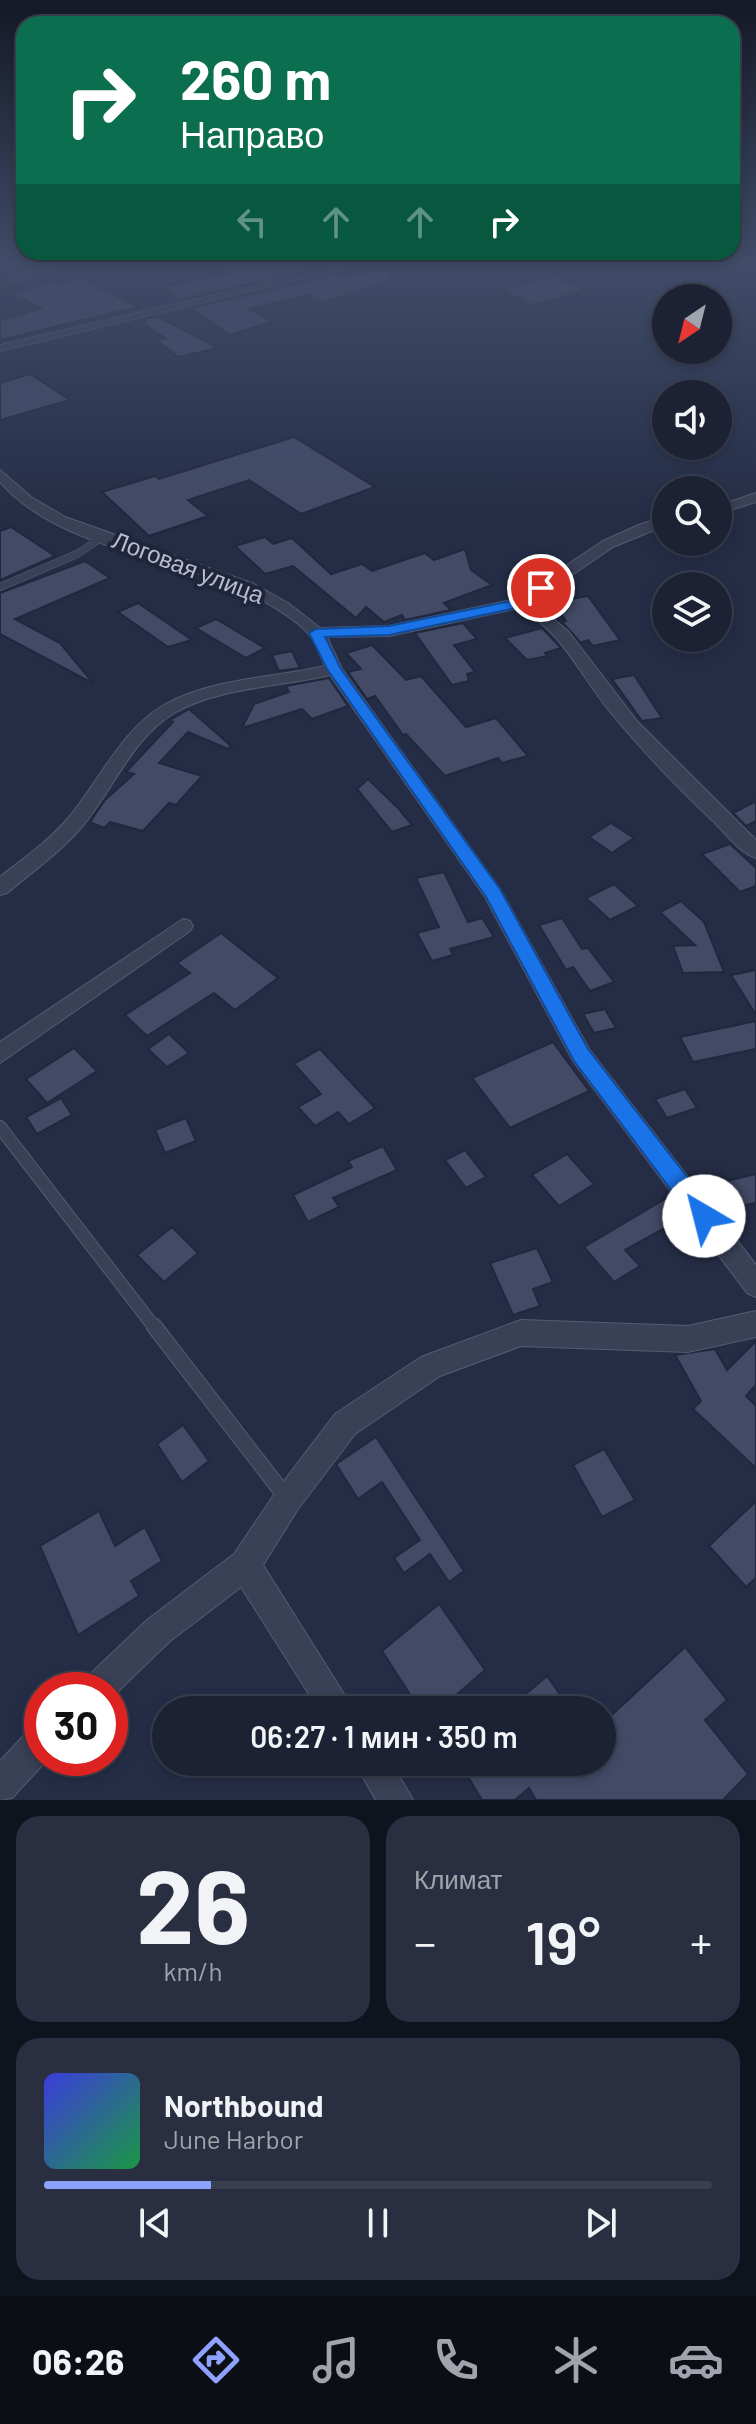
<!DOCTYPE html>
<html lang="ru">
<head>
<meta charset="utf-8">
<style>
  body { margin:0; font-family:Barlow,sans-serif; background:#292f40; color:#f1f3f6; height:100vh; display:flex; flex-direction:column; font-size:30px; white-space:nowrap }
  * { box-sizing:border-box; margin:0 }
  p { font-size:26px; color:#a0a4ac }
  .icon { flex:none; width:44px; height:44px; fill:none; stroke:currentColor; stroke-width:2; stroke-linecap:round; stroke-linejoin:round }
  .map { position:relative; height:1800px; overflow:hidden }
  .drawer { display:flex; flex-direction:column; gap:16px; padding:16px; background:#0f131d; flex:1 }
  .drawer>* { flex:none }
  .guide { position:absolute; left:16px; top:16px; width:724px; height:244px; border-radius:24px; box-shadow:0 4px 12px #0003,0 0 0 2px #3a3f4f; background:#0b6e4f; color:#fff; overflow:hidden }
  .needle { width:52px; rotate:215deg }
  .fabs { position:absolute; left:652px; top:284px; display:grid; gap:16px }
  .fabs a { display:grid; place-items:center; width:80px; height:80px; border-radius:50%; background:#1c2234; box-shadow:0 4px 12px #0003,0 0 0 2px #3a3f4f; font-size:40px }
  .speed { position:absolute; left:24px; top:1672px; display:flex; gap:16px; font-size:40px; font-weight:700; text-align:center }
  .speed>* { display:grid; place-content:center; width:104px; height:104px; border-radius:50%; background:#1c2234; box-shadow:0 4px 12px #0003,0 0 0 2px #3a3f4f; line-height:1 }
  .speed .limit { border:12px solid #d22; background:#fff; color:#111 }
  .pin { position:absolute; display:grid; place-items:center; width:68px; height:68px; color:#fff; margin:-34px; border:4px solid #fff; border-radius:50%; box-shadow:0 2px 8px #0007 }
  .me { position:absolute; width:88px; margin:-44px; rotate:323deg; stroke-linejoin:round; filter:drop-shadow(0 0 6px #0008) }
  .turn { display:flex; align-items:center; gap:28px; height:168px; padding:0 32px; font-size:36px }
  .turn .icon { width:104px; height:104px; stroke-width:2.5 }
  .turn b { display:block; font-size:56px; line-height:68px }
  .lanes { display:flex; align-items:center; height:76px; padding:0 32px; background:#0003; justify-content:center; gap:40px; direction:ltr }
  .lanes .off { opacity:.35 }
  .big { font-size:60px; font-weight:600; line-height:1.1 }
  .drawer .widget { flex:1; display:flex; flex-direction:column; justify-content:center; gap:12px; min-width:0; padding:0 28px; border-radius:24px; background:#292f40 }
  .drawer .dial { align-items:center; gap:0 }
  .dial b { font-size:104px; line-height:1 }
  .song { display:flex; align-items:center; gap:24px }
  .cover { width:96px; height:96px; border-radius:12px; background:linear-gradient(135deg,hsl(240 70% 55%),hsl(140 70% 35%)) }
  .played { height:8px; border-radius:4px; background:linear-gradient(90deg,#8da2ff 25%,#3a3f4f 25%) }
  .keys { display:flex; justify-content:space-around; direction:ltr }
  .heat { display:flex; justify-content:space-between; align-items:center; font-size:44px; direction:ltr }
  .drawer .tiles { flex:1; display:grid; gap:16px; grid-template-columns:1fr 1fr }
  .widget:last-child { grid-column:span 2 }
  .trip { position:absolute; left:152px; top:1696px; width:464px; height:80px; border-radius:40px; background:#1c2234; box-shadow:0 4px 12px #0003,0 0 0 2px #3a3f4f; font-weight:600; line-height:80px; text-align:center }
  .tabs { display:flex; height:128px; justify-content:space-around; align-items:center; background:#0b0e15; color:#a0a4ac }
  .tabs .icon { width:56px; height:56px }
  .tabs .on { color:#8da2ff }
  .tabs b { font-size:36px; color:#f1f3f6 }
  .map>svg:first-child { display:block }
  .building { fill:#424a66; stroke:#21273d; stroke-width:2 }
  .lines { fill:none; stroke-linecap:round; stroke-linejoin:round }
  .lane-far2-casing { stroke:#565b70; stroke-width:8 }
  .lane-far1-casing { stroke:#565b70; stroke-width:14 }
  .lane-casing { stroke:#565b70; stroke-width:17 }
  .street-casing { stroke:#565b70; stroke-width:2 }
  .lane-far2 { stroke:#3a4055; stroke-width:7 }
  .lane-far1 { stroke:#3a4055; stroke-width:12 }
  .lane { stroke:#3a4055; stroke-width:15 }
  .street { fill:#3a4055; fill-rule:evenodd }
  .route { fill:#1a73e8; stroke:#114b97; stroke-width:2 }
  .labels { text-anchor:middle; stroke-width:8; stroke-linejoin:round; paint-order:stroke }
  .street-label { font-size:24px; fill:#b8bcce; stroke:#1f253b }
</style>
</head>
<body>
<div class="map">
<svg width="756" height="1800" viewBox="0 0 756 1800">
  <rect width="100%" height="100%" fill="#252d46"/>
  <!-- building -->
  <g class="building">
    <path d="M216,263H290L295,266L315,263L322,267L180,300L162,287L230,272Z"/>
    <path d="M389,267L392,281L323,302L310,294L249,309L273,322L229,335L192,308L336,274L342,277Z"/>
    <path d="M554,276L586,290L533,305L502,290Z"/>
    <path d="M81,278L138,307L0,340V320L41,308L10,293L54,281L60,284Z"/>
    <path d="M157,316L218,348L178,357L156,340L165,338L143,324L145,319Z"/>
    <path d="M30,374L70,400L0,420V383Z"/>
    <path d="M294,437L375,487L301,514L249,480L188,500L208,516L149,536L102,492L155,476L159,479Z"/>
    <path d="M11,527L55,556L0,580V531Z"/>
    <path d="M265,537L273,544L292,538L331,574L362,564L372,571L425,553L434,560L465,549L471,570L492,585L444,603L451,610L405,620L402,615L384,622L366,607L356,618L293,566L265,574L235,546Z"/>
    <path d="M85,561L110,578L15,619L60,643L94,684L0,634V593Z"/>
    <path d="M588,596L620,640L593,646L588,640L581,643L562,622L566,621L552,602Z"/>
    <path d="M138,603L192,640L168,647L118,612Z"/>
    <path d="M216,619L265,648L246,658L196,628Z"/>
    <path d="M463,623L477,639L454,645L475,672L467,674L469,681L452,685L415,633Z"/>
    <path d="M542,628L561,648L545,653L548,656L527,660L505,638Z"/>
    <path d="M372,645L406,680L421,676L466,727L496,718L528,756L502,763L498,758L445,776L406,734L403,735L375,696L367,699L348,672L361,669L346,653Z"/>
    <path d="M292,651L300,668L279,671L272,655Z"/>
    <path d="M634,675L662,718L642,721L612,679Z"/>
    <path d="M329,678L348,706L312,719L302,709L242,728L254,704L289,692L286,686Z"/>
    <path d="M189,709L231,746L228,749L188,732L159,763L202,776L176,805L169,803L143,831L110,822L104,828L90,822L105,800L134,774L126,772L173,722L170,720Z"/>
    <path d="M368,779L399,809L412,825L392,832L357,789Z"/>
    <path d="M756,801V821L746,826L733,813Z"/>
    <path d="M611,823L634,838L612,853L589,837Z"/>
    <path d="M730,844L756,868V886L740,892L702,854Z"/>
    <path d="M444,872L468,922L482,918L494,937L450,949L453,955L432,961L417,933L439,927L416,878Z"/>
    <path d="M614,884L638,906L610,920L586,898Z"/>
    <path d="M681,901L704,922L724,972L683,973L673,946L695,945L660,912Z"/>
    <path d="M562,918L582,949L588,948L614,982L590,991L573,967L566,970L539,925Z"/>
    <path d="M221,933L278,978L235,1010L214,993L147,1036L125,1015L190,973L177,963Z"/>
    <path d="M756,970V1015L731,975Z"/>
    <path d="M605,1009L616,1028L594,1033L583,1014Z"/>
    <path d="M756,1021V1049L693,1062L680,1037Z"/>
    <path d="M169,1034L189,1053L167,1067L148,1049Z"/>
    <path d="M553,1042L589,1091L510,1128L472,1078Z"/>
    <path d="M74,1048L97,1071L47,1103L26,1079Z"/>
    <path d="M320,1049L375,1108L349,1124L338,1112L315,1126L298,1107L321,1094L294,1064Z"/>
    <path d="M685,1089L697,1108L667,1118L655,1099Z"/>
    <path d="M61,1098L72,1115L37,1134L26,1117Z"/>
    <path d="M186,1118L196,1141L165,1153L155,1130Z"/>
    <path d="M383,1146L397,1170L333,1198L339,1207L308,1222L293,1195L352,1167L348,1161Z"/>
    <path d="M465,1150L486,1177L466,1188L445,1160Z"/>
    <path d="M567,1154L594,1184L559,1206L532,1175Z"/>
    <path d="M756,1174V1203L735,1207L722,1182Z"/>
    <path d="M670,1196L686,1216L625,1250L640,1266L614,1282L584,1247Z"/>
    <path d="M172,1227L198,1253L164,1282L137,1255Z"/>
    <path d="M537,1248L553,1282L533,1289L540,1306L513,1315L490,1263Z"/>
    <path d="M756,1341V1385L746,1396L756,1406V1468L693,1409L701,1401L675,1355L715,1349L727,1370Z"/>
    <path d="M183,1425L209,1461L182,1482L157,1444Z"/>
    <path d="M376,1437L464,1571L449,1582L430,1554L404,1573L394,1558L420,1540L382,1482L358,1499L336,1464Z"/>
    <path d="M604,1449L635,1500L602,1517L573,1465Z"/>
    <path d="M756,1501V1578L746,1587L709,1546Z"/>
    <path d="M99,1511L115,1546L145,1527L162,1561L131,1581L139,1596L78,1635L40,1546Z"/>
    <path d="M439,1604L485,1670L439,1710H420L382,1651Z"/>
    <path d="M685,1647L727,1700L705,1720L748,1774L723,1800H536L529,1788L515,1800H482L459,1762H602V1724Z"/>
    <path d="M547,1676L571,1710H507Z"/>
  </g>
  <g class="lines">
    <defs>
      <path id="lane-far2" d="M0,587L77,554L104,536"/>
      <path id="lane-far1" d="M0,1127L155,1328"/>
      <path id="lane" d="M154,1326L286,1497"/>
      <g id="street">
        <path d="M56,263H71L0,287V281Z"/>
        <path d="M351,263H368L0,351V345Z"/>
        <path d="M0,470L31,497L65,517L254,584L288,603L320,628L389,626L516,599L603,541L641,524L666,517V525L613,547L532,602L568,631L637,721L756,840V858C740,853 726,834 714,822C677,787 640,749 608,709C579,673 561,630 519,608L389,636L327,637L342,669L500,889L589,1049L756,1265V1297L747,1293L573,1061L485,897L330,675C280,687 221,687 176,712C132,737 113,791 80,829C59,853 32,872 7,893L0,895V877C24,858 50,840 69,817C100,780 121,730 164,705C211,678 273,678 325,666C321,657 317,646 312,638C301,623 279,610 263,601C183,557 61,552 0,482Z"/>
        <path d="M756,493V502L718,514V506Z"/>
        <path d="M183,919L190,921L193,926L190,931L0,1063V1042Z"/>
        <path d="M756,1311V1337L688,1352L521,1346L440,1376L355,1434L298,1509L263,1565L354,1710H319L241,1587L169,1642L110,1699V1690H80L85,1679L147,1620L234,1554L278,1489L335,1414L421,1357L521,1320L688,1326Z"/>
        <path d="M42,1724V1758H49L12,1798L0,1800V1761L30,1729Z"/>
        <path d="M354,1762H391L413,1800H376Z"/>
      </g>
    </defs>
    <!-- lane-far2 casing -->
    <use href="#lane-far2" class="lane-far2-casing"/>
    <!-- lane-far1 casing -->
    <use href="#lane-far1" class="lane-far1-casing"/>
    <!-- lane casing -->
    <use href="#lane" class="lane-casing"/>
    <!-- street casing -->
    <use href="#street" class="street-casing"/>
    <!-- lane-far2 -->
    <use href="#lane-far2" class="lane-far2"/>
    <!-- lane-far1 -->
    <use href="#lane-far1" class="lane-far1"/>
    <!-- lane -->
    <use href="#lane" class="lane"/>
    <!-- street -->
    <use href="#street" class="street"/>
  </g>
  <!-- sky -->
  <linearGradient id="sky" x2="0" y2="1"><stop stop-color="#141926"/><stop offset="0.51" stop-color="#404c68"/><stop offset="1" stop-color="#404c68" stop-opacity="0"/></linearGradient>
  <rect width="756" height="515" fill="url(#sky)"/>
  <!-- route -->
  <path class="route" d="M541,584L548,588L546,591L526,606L389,635L325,637L341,669L500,889L588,1049L712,1209L715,1216L712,1223L704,1226L696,1223L574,1061L486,897L327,669L309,633L316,629L389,626L516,600Z"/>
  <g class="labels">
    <!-- street labels -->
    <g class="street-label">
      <text transform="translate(188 568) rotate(21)" y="8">Логовая улица</text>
    </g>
  </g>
</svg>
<div class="fabs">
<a><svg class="needle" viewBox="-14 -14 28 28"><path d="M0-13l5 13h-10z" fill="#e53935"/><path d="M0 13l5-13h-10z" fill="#a0a4ac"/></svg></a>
<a><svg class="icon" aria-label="sound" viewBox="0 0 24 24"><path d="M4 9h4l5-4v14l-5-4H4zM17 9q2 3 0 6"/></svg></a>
<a><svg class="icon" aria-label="search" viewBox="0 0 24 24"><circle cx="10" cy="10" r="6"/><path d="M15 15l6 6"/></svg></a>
<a><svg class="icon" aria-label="layers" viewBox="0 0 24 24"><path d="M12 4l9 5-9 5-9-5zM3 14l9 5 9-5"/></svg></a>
</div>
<div class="speed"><div class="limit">30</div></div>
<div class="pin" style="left:541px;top:588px;background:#d93025"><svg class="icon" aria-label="arrive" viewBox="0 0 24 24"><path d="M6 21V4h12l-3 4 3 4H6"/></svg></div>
<svg class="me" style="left:704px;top:1216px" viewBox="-20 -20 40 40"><circle r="19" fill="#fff"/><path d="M0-13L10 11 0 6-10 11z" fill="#1a73e8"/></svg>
<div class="trip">06:27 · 1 мин · 350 m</div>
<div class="guide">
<div class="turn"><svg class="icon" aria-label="right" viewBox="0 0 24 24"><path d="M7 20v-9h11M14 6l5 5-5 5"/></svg><div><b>260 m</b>Направо</div></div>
<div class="lanes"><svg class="icon off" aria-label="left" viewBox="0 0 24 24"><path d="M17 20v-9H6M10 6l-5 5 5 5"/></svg><svg class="icon off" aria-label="ahead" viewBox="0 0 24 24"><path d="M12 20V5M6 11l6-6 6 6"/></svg><svg class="icon off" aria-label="ahead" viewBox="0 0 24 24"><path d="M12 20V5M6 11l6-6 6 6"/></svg><svg class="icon" aria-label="right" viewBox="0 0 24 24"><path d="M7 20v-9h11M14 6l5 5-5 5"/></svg></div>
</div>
</div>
<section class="drawer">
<div class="tiles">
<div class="widget dial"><b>26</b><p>km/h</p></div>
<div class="widget"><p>Климат</p>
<div class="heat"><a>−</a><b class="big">19°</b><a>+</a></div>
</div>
<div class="widget">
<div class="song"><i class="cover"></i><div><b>Northbound</b><p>June Harbor</p></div></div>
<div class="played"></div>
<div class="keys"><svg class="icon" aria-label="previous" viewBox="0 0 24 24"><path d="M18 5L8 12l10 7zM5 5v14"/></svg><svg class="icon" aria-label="pause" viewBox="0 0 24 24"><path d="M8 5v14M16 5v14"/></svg><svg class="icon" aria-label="next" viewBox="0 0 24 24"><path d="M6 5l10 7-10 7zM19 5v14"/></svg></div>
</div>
</div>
</section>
<nav class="tabs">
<b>06:26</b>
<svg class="icon on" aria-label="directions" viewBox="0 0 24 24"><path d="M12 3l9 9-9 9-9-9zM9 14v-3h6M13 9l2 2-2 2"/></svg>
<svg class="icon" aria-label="music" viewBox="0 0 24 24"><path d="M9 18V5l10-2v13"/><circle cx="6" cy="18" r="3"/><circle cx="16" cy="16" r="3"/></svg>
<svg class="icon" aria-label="phone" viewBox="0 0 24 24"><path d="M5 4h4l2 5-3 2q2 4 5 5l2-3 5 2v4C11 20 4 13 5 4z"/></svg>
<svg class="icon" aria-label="climate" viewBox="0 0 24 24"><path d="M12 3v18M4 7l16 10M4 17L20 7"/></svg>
<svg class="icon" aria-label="car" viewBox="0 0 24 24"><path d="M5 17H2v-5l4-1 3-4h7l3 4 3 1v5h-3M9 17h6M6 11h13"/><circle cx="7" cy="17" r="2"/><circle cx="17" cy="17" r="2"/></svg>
</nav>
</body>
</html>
